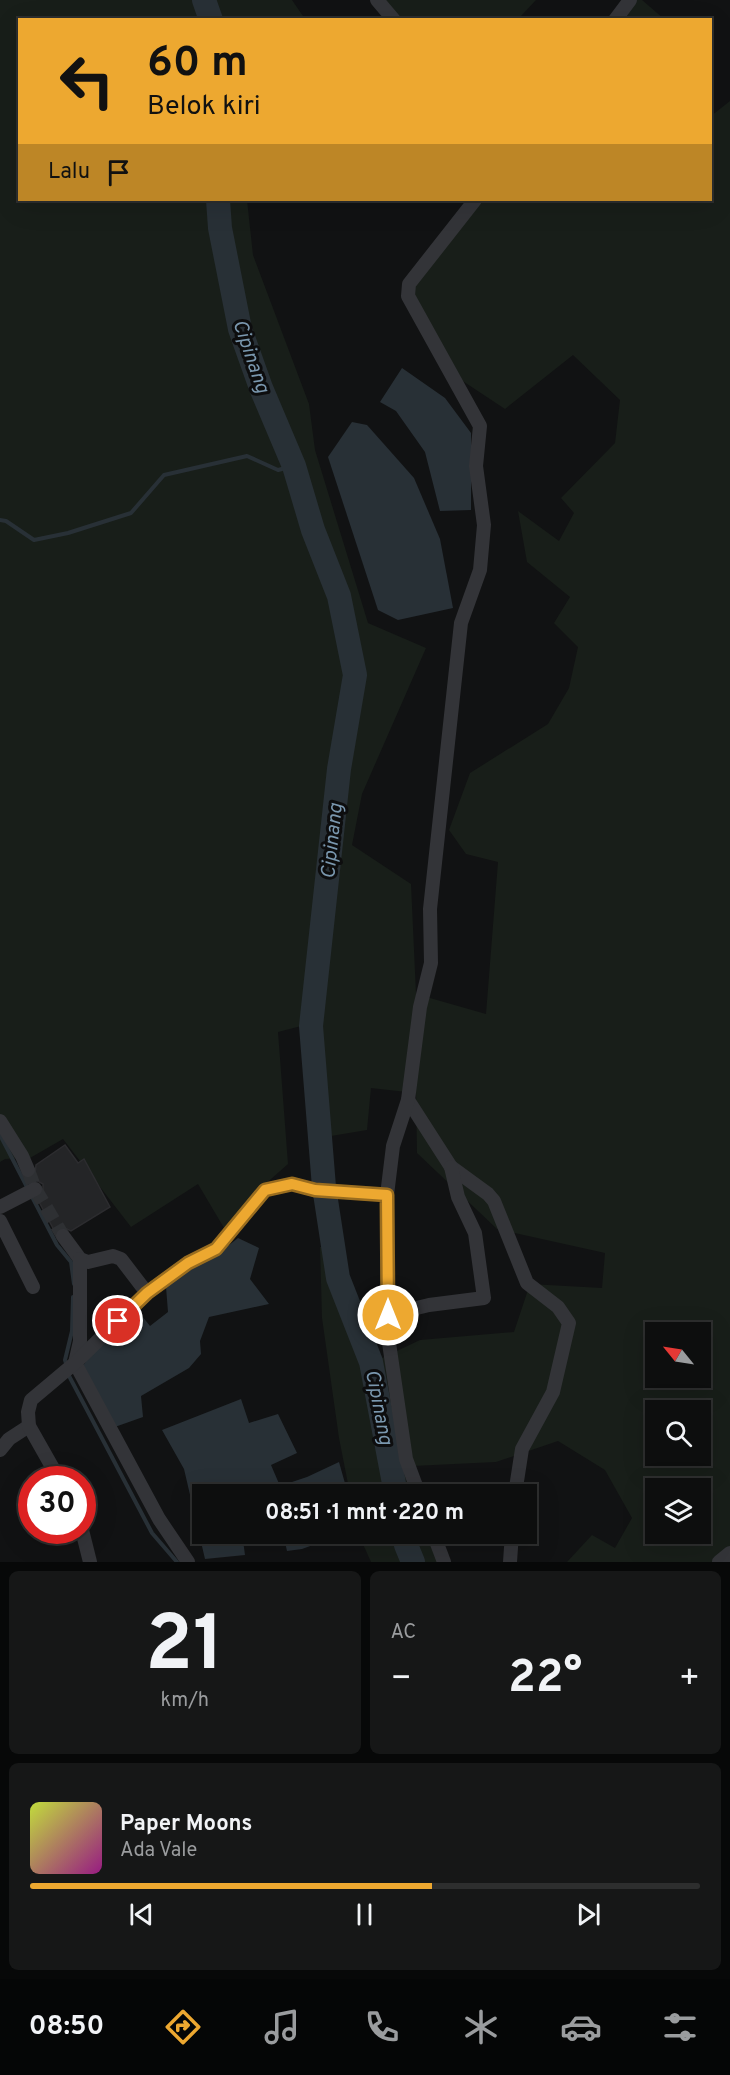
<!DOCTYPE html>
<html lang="id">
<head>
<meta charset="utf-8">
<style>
  body { margin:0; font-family:Overpass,sans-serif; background:#161717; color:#f1f3f6; height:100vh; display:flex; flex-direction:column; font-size:22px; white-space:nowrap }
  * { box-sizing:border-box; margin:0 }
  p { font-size:20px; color:#9a9c9e }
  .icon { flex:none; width:33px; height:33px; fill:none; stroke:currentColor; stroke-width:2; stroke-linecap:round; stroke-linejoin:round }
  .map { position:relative; height:1562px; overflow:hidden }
  .drawer { display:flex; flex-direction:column; gap:9px; padding:9px; background:#070808; flex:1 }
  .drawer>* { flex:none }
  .hud { position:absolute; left:18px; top:18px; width:694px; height:183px; border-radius:0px; box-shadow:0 6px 24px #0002,0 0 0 2px #2d2e2e; background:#eda830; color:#111; overflow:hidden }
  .needle { width:39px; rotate:300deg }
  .controls { position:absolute; left:645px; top:1322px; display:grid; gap:12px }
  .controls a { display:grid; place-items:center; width:66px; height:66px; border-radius:0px; background:#0d0e0e; box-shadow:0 6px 24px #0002,0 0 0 2px #2d2e2e; font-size:30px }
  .speed { position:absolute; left:18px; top:1466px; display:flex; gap:12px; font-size:30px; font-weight:700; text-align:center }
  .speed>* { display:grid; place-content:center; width:78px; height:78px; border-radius:50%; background:#0d0e0e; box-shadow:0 6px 24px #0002,0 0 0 2px #2d2e2e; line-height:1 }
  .speed .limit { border:9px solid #d22; background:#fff; color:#111 }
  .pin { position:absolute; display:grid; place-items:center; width:51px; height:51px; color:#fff; margin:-26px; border:3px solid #fff; border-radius:50%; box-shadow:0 2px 6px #0007 }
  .me { position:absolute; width:66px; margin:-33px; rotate:0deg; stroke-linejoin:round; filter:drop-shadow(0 0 4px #0008) }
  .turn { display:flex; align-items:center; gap:21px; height:126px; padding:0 30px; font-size:27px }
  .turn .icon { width:78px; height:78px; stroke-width:2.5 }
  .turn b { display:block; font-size:42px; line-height:51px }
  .then { display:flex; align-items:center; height:57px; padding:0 30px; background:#0003; gap:12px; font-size:22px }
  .big { font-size:45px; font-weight:700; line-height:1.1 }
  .drawer .widget { flex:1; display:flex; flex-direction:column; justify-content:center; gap:9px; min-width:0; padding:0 21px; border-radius:9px; background:#161717 }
  .drawer .dial { align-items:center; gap:0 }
  .dial b { font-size:78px; line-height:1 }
  .song { display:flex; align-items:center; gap:18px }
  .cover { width:72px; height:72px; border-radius:9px; background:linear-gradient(135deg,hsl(70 70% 55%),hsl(310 70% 35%)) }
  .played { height:6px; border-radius:3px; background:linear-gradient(90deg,#eda830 60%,#2d2e2e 60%) }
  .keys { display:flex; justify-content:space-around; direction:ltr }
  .heat { display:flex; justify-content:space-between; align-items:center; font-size:33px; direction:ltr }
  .drawer .tiles { flex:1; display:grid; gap:9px; grid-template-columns:1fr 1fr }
  .widget:last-child { grid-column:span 2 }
  .trip { position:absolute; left:192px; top:1484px; width:345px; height:60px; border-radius:0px; background:#0d0e0e; box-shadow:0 6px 24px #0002,0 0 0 2px #2d2e2e; font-weight:700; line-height:60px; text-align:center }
  .menu { display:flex; height:96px; justify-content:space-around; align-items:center; background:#050606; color:#9a9c9e }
  .menu .icon { width:42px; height:42px }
  .menu .active { color:#eda830 }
  .menu b { font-size:27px; color:#f1f3f6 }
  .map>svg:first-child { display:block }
  .green { fill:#181e19; fill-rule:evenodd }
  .water { fill:#283036 }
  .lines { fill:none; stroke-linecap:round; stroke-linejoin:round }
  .stream { stroke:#283036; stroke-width:4 }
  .river { stroke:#283036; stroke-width:24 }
  .building { fill:#242527; stroke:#2c2c2f; stroke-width:1.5 }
  .street-tunnel { stroke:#2e3033; stroke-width:14; stroke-dasharray:14 7; stroke-linecap:butt }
  .street { stroke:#333438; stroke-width:14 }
  .route-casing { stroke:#9a6d1f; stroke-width:15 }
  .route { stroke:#eda830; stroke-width:10 }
  .labels { text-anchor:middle; stroke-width:6; stroke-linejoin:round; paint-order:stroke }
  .water-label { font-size:20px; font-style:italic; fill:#7a97ae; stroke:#0d0d0e }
</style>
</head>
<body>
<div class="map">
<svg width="730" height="1562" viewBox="0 0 730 1562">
  <rect width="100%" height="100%" fill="#111213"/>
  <!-- green -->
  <g class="green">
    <path d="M0,0H292L305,19L20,20V200H247L253,255L309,404L315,450L368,623L426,648L362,794L352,845L411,884L416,994L486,1014L498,862L466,854L449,830L470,773L548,724L569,688L578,647L554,623L570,597L527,562L518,511L559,541L574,513L561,498L615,443L620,400L573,355L505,409L443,368L404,287L474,200H711V116L730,101V1562H567L592,1535L615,1548L632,1518L605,1470L558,1441L496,1462L413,1466L420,1494H350L339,1438L322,1318L320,1247L341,1246L348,1286L378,1360L420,1340L514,1332L530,1284L602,1288L605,1253L497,1229L417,1153L416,1093L371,1088L367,1130L313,1139L305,1025L278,1032L288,1164L262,1187L227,1233L198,1184L131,1227L63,1139L30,1158L5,1159L0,1162ZM656,1332H700V1377H656ZM656,1410H700V1455H656ZM656,1488H700V1533H656Z"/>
    <path d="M382,0H536L521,16L523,20L399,19Z"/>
    <path d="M633,0H642L664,19L617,20Z"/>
    <path d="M358,1533H430L438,1562H371Z"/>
  </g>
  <!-- water -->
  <g class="water">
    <path d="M402,368L445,398L471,433V510L440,511L425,452L396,411L380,402Z"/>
    <path d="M352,422L367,425L414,478L440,539L453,608L398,620L378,610L328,457Z"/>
    <path d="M238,1238L259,1248L250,1279L269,1304L209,1317L200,1341L201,1354L189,1368L141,1396L143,1417L112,1428L78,1373L113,1322L134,1306L150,1326L168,1312L166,1287L175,1277L214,1257Z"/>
    <path d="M241,1399L249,1423L278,1414L297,1453L271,1465L280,1486L307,1477L339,1462L348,1494H202V1533H242L245,1555L205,1559L184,1469L162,1430Z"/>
    <path d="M283,1533H346L302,1549L287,1551Z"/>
  </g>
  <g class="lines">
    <!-- stream -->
    <g class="stream">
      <path d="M0,520L6,521L34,540L68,533L131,513L164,475L247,456L278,470L294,466"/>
      <path d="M0,1135L57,1245L71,1262L74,1284"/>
      <path d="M67,1366L65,1360L72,1331L73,1297"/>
      <path d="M68,1374L152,1533L177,1562"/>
    </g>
    <!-- river -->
    <g class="river">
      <path d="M204,0L211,20"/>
      <path d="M218,200L220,228L240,329L261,388L294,466L313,530L339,596L355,675L339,769L311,1026L324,1187L338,1278L371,1362L396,1494"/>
      <path d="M404,1533L406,1545L413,1562"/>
    </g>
  </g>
  <!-- building -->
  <path class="building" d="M65,1145L78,1163L84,1159L110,1207L71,1231L63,1227L55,1232L37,1198L43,1193V1184L36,1180L29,1182L27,1179L35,1175L36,1165Z"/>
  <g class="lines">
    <!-- street-tunnel -->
    <path class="street-tunnel" d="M28,1170L35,1189L63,1236"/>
    <!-- street -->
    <g class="street">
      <path d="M377,0L394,20"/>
      <path d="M615,20L630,0"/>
      <path d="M408,1100L451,1167L488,1194L494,1201L527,1283L558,1307L569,1323L553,1392L522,1449L515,1494"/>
      <path d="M0,1121L22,1156L28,1170"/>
      <path d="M0,1207L35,1189"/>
      <path d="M0,1221L33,1287"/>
      <path d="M63,1236L80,1259L88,1262L113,1256L121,1259L147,1293"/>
      <path d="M80,1259V1341L75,1363L159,1519L188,1562"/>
      <path d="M388,1315L429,1305L484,1298L475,1233L458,1197L451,1167"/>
      <path d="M0,1450L9,1439L29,1426"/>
      <path d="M59,1479L29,1426L28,1412L31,1400L75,1363L147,1293L188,1263L216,1249L265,1190L292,1184L315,1190L387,1195"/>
      <path d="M419,1494L406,1459L388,1336L387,1195L393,1146L408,1100L420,1007L431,963L430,909L461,623L480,570L484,525L476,466L480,426L408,296L409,284L475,200"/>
      <path d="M82,1530L90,1562"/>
      <path d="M433,1533L444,1562"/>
      <path d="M510,1562L512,1533"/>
      <path d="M719,1562L730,1553"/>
    </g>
  </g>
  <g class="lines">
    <defs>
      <path id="route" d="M118,1321L147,1293L188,1263L216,1249L265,1190L292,1184L315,1190L387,1195L388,1315"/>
    </defs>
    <!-- route casing -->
    <use href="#route" class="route-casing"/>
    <!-- route -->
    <use href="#route" class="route"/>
  </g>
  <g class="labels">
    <!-- water labels -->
    <g class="water-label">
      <text transform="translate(252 356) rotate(71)" y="7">Cipinang</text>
      <text transform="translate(331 841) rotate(-84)" y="7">Cipinang</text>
      <text transform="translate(380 1407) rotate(79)" y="7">Cipinang</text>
    </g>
  </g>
</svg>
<div class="controls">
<a><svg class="needle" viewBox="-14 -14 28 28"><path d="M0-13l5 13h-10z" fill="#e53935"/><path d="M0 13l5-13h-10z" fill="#9a9c9e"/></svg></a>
<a><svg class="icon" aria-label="search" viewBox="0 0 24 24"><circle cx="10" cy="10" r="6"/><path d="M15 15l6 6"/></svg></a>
<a><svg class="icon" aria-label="layers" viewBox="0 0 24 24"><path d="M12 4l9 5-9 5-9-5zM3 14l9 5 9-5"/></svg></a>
</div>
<div class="speed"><div class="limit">30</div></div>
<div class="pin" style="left:118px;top:1321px;background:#d93025"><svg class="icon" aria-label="arrive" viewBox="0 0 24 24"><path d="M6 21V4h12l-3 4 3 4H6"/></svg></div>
<svg class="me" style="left:388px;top:1315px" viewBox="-20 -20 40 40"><circle r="17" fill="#eda830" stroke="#fff" stroke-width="3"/><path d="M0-11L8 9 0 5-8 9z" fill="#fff"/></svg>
<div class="trip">08:51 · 1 mnt · 220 m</div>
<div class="hud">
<div class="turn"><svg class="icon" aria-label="left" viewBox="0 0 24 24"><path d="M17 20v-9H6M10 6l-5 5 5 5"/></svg><div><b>60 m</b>Belok kiri</div></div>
<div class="then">Lalu<svg class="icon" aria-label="arrive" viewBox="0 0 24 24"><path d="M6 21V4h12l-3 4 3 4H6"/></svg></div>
</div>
</div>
<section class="drawer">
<div class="tiles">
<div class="widget dial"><b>21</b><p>km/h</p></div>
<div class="widget"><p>AC</p>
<div class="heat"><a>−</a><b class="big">22°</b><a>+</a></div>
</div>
<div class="widget">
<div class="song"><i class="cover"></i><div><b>Paper Moons</b><p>Ada Vale</p></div></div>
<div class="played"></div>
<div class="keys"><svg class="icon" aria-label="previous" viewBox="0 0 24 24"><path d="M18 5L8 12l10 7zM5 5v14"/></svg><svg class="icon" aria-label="pause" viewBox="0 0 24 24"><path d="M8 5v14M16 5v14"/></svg><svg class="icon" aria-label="next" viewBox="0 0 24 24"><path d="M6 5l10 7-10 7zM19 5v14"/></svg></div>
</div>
</div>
</section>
<nav class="menu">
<b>08:50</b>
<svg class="icon active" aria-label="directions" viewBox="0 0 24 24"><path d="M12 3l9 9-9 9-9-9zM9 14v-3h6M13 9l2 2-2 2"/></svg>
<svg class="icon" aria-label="music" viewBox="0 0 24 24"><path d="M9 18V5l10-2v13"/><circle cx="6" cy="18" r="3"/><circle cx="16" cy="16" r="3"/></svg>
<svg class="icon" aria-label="phone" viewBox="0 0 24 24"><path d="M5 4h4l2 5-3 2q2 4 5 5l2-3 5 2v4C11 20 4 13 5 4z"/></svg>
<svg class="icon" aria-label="climate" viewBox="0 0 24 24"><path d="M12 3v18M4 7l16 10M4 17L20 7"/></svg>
<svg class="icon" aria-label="car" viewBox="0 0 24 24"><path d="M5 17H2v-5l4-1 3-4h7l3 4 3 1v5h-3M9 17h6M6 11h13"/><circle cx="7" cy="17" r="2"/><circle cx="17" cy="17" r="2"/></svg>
<svg class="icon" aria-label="filters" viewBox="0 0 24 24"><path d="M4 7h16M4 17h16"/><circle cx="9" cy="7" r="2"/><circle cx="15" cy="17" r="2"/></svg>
</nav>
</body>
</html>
